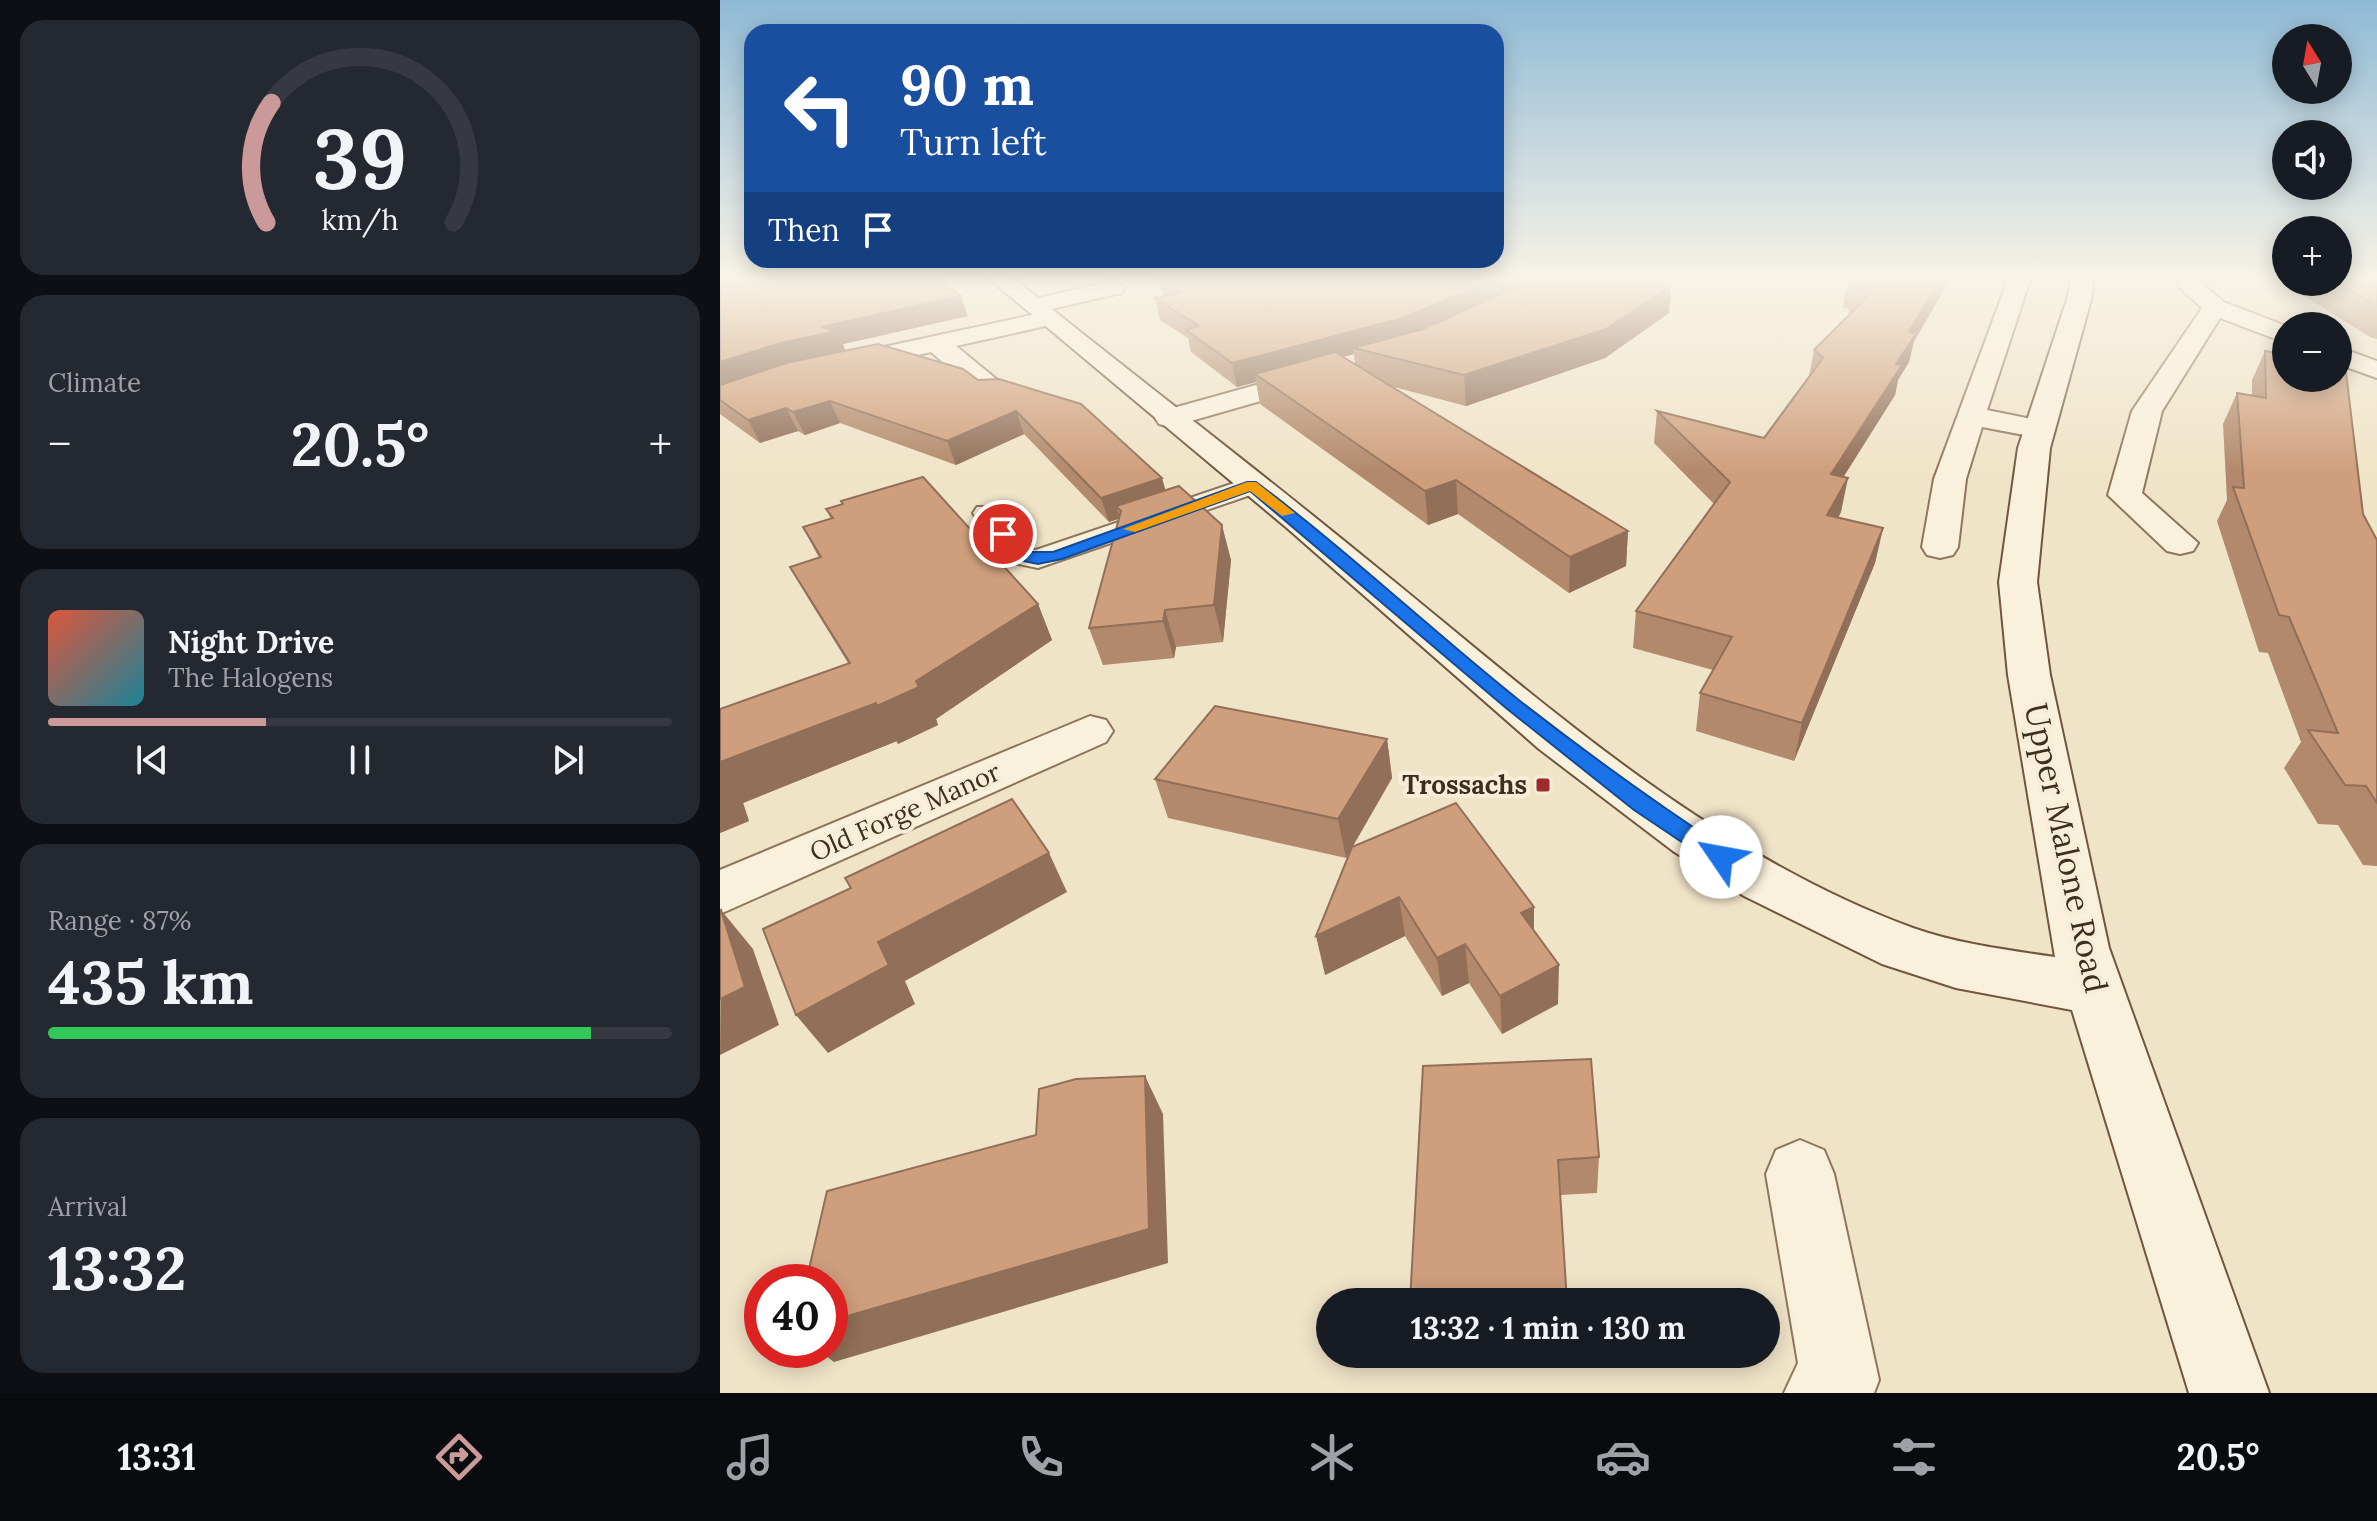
<!DOCTYPE html>
<html lang="en">
<head>
<meta charset="utf-8">
<style>
  body { margin:0; font-family:Lora,serif; background:#242831; color:#f1f3f6; height:100vh; display:flex; flex-direction:column; font-size:30px; white-space:nowrap }
  * { box-sizing:border-box; margin:0 }
  p { font-size:26px; color:#9ea1a6 }
  .icon { flex:none; width:44px; height:44px; fill:none; stroke:currentColor; stroke-width:2; stroke-linecap:round; stroke-linejoin:round }
  .map { position:relative; flex:1; overflow:hidden }
  .side { display:flex; flex-direction:column; gap:20px; padding:20px; background:#0d0f14; width:720px }
  .side>* { flex:none }
  .top-card { position:absolute; left:24px; top:24px; width:760px; height:244px; border-radius:24px; box-shadow:0 4px 20px #0003; background:#1a4fa0; color:#fff; overflow:hidden }
  .needle { width:52px; rotate:349deg }
  .controls { position:absolute; left:1552px; top:24px; display:grid; gap:16px }
  .controls a { display:grid; place-items:center; width:80px; height:80px; border-radius:50%; background:#171b24; box-shadow:0 4px 20px #0003; font-size:40px }
  .speed { position:absolute; left:24px; top:1264px; display:flex; gap:16px; font-size:40px; font-weight:700; text-align:center }
  .speed>* { display:grid; place-content:center; width:104px; height:104px; border-radius:50%; background:#171b24; box-shadow:0 4px 20px #0003; line-height:1 }
  .speed .limit { border:12px solid #d22; background:#fff; color:#111 }
  .pin { position:absolute; display:grid; place-items:center; width:68px; height:68px; color:#fff; margin:-34px; border:4px solid #fff; border-radius:50%; box-shadow:0 2px 8px #0007 }
  .me { position:absolute; width:88px; margin:-44px; rotate:303deg; stroke-linejoin:round; filter:drop-shadow(0 0 6px #0008) }
  .turn { display:flex; align-items:center; gap:28px; height:168px; padding:0 24px; font-size:36px }
  .turn .icon { width:104px; height:104px; stroke-width:2.5 }
  .turn b { display:block; font-size:56px; line-height:68px }
  .then { display:flex; align-items:center; height:76px; padding:0 24px; background:#0003; gap:16px; font-size:30px }
  .big { font-size:60px; font-weight:800; line-height:1.1 }
  .side .widget { flex:1; display:flex; flex-direction:column; justify-content:center; gap:12px; min-width:0; padding:0 28px; border-radius:24px; background:#242831 }
  .side .dial { align-items:center; gap:0 }
  .dial svg { height:208px; overflow:visible; fill:none; stroke:#363941; stroke-width:7; stroke-linecap:round; text-anchor:middle }
  .dial text { fill:#f1f3f6; stroke:none }
  .song { display:flex; align-items:center; gap:24px }
  .cover { width:96px; height:96px; border-radius:12px; background:linear-gradient(135deg,hsl(10 70% 55%),hsl(190 70% 35%)) }
  .played { height:8px; border-radius:4px; background:linear-gradient(90deg,#cc999b 35%,#363941 35%) }
  .keys { display:flex; justify-content:space-around; direction:ltr }
  .heat { display:flex; justify-content:space-between; align-items:center; font-size:44px; direction:ltr }
  .charge { height:12px; border-radius:6px; background:linear-gradient(90deg,#34c759 87%,#363941 0) }
  .trip { position:absolute; left:596px; top:1288px; width:464px; height:80px; border-radius:40px; background:#171b24; box-shadow:0 4px 20px #0003; font-weight:800; line-height:80px; text-align:center }
  .menu { display:flex; height:128px; justify-content:space-around; align-items:center; background:#090b0e; color:#9ea1a6 }
  .menu .icon { width:56px; height:56px }
  .menu .current { color:#cc999b }
  .menu b { font-size:36px; color:#f1f3f6 }
  main { display:flex; flex:1; min-height:0 }
  .map>svg:first-child { display:block }
  .lines { fill:none; stroke-linecap:round; stroke-linejoin:round }
  .lane-casing { stroke:#8d765c; stroke-width:4 }
  .street-casing { stroke:#8d765c; stroke-width:4 }
  .secondary-casing { stroke:#6f573f; stroke-width:4 }
  .lane { fill:#faf1dc; fill-rule:evenodd }
  .street { fill:#faf1dc; fill-rule:evenodd }
  .secondary { fill:#faf1dc; fill-rule:evenodd }
  .wall { fill:#b2896c; fill-rule:evenodd }
  .shaded-wall { fill:#916f58 }
  .building { fill:#cf9f7d; stroke:#916f58; stroke-width:2 }
  .route { fill:#1a73e8; stroke:#114b97; stroke-width:2 }
  .slow { fill:#f59e0b }
  .poi-dot { fill:#9e2a2b; stroke:#f7eed8; stroke-width:3 }
  .labels { text-anchor:middle; stroke-width:8; stroke-linejoin:round; paint-order:stroke }
  .poi-label { font-size:26px; font-weight:bold; fill:#3d2e20; stroke:#f7eed8; text-anchor:end }
  .street-label { font-size:26px; fill:#3d2e20; stroke:#f7eed8 }
  .near-street-label { font-size:32px; fill:#3d2e20; stroke:#f7eed8 }
</style>
</head>
<body>
<main>
<section class="side">
<div class="widget dial"><svg viewBox="0 0 100 80">
<path d="M14 69A42 42 0 1 1 86 69"/>
<path d="M14 69A42 42 0 0 1 16 23" stroke="#cc999b"/>
<text x="50" y="56" font-size="32" font-weight="700">39</text>
<text x="50" y="72" font-size="11">km/h</text>
</svg></div>
<div class="widget"><p>Climate</p>
<div class="heat"><a>−</a><b class="big">20.5°</b><a>+</a></div>
</div>
<div class="widget">
<div class="song"><i class="cover"></i><div><b>Night Drive</b><p>The Halogens</p></div></div>
<div class="played"></div>
<div class="keys"><svg class="icon" aria-label="previous" viewBox="0 0 24 24"><path d="M18 5L8 12l10 7zM5 5v14"/></svg><svg class="icon" aria-label="pause" viewBox="0 0 24 24"><path d="M8 5v14M16 5v14"/></svg><svg class="icon" aria-label="next" viewBox="0 0 24 24"><path d="M6 5l10 7-10 7zM19 5v14"/></svg></div>
</div>
<div class="widget"><p>Range · 87%</p><b class="big">435 km</b><div class="charge"></div></div>
<div class="widget"><p>Arrival</p><b class="big">13:32</b></div>
</section>
<div class="map">
<svg width="1657" height="1393" viewBox="0 0 1657 1393">
  <rect width="100%" height="100%" fill="#f0e4c8"/>
  <g class="lines">
    <defs>
      <path id="lane" d="M532,477L542,479L546,485L542,491L318,568L289,562L253,513L257,507H277L310,549L316,550Z"/>
      <g id="street">
        <path d="M1289,277H1311L1267,410L1331,423L1335,429L1331,435L1320,438L1262,427L1246,479L1238,547L1233,555L1220,558L1207,555L1202,547L1214,479Z"/>
        <path d="M1461,277H1483V285L1504,302L1566,326V343L1500,318L1442,411L1422,493L1478,543L1473,551L1460,554L1447,551L1388,495L1412,411L1482,308L1459,287Z"/>
        <path d="M393,281L405,288L401,293L314,313L302,306L306,301Z"/>
        <path d="M330,311L342,318L339,323L236,346L286,387L290,393L286,399H266L211,352L122,372L112,370L108,364L112,358L122,356Z"/>
        <path d="M1618,347L1657,361V378L1618,364Z"/>
        <path d="M597,368L607,370L611,376L607,382L450,427L439,424L435,418L439,412Z"/>
        <path d="M370,716L386,720L393,731L386,742L0,914V870Z"/>
        <path d="M1080,1140L1104,1150L1114,1174L1159,1380L1154,1393H1064L1078,1363L1046,1174L1056,1150Z"/>
      </g>
      <path id="secondary" d="M267,277H292C409,372 528,462 644,557C815,695 983,851 1193,928C1238,944 1288,950 1335,957L1288,675L1279,582L1298,448L1348,296L1351,277H1373L1372,296L1330,448L1317,582L1330,675L1389,948L1549,1393H1469L1352,1010L1236,988L1162,964L1024,896L953,851L819,749L567,528Z"/>
    </defs>
    <!-- lane casing -->
    <use href="#lane" class="lane-casing"/>
    <!-- street casing -->
    <use href="#street" class="street-casing"/>
    <!-- secondary casing -->
    <use href="#secondary" class="secondary-casing"/>
    <!-- lane -->
    <use href="#lane" class="lane"/>
    <!-- street -->
    <use href="#street" class="street"/>
    <!-- secondary -->
    <use href="#secondary" class="secondary"/>
  </g>
  <!-- wall -->
  <g class="wall">
    <path d="M0,277L248,316L123,344L125,351L258,380L446,490L511,560L503,642L456,647L454,658L383,665L369,628L399,519L389,522L304,434L236,465L120,423L85,435L78,431L40,443L0,414Z"/>
    <path d="M429,277H914L951,286L949,313L885,358L746,406L670,386L908,531L906,566L849,593L738,514L708,525L540,404L536,382L517,387L471,352L468,338L440,320L435,298L443,296L440,284ZM634,354L635,365L623,357Z"/>
    <path d="M1232,277L1194,341L1189,362L1178,380L1175,395L1123,477L1121,512L1118,518L1163,528L1155,563L1074,761L976,731L980,693L993,670L913,648L916,611L994,504L934,443L937,411L1044,438L1089,377L1094,350L1129,315H1128L1129,309L1123,308L1128,281Z"/>
    <path d="M1554,277H1566V282H1618L1657,277V339L1650,337Z"/>
    <path d="M1545,351L1643,514L1657,540V866L1643,865L1618,825L1598,824L1564,768L1581,742L1548,653L1539,652L1497,521L1507,500L1503,424L1517,393L1532,395V380Z"/>
    <path d="M106,509L318,604L332,640L216,719L218,725L178,744L177,741L23,803L29,821L0,833L128,663L91,603L70,567L99,558L83,527L111,519Z"/>
    <path d="M667,739L672,778L626,858L448,818L435,779Z"/>
    <path d="M632,847L814,931L838,1004L782,1034L749,983L722,996L685,936L605,975Z"/>
    <path d="M703,1066L879,1157L877,1193L840,1195Z"/>
  </g>
  <!-- shaded-wall -->
  <g class="shaded-wall">
    <path d="M780,277H820L685,340L633,348L634,354L543,380L535,374L536,382L517,387L512,363Z"/>
    <path d="M1222,277H1232L1194,341L1189,362L1178,380L1175,395L1104,508L1111,474L1176,364L1189,332Z"/>
    <path d="M951,286L949,313L885,358L746,406L744,375Z"/>
    <path d="M241,296L248,316L123,344L126,352L0,394V362L101,327Z"/>
    <path d="M110,401L120,423L85,435L73,412Z"/>
    <path d="M66,408L78,431L40,443L28,420Z"/>
    <path d="M296,411L304,434L236,465L227,441Z"/>
    <path d="M442,478L449,502L396,506L400,518L389,522L381,498Z"/>
    <path d="M1128,478L1121,512L1100,550L1107,515Z"/>
    <path d="M736,480L738,514L708,525L705,491Z"/>
    <path d="M502,525L511,560L503,642L494,605Z"/>
    <path d="M1163,528L1155,563L1074,761L1082,723Z"/>
    <path d="M908,531L906,566L849,593L850,557Z"/>
    <path d="M318,604L332,640L216,719L218,725L178,744L157,706Z"/>
    <path d="M445,610L456,647L454,658L443,621Z"/>
    <path d="M156,703L177,741L23,803L29,821L0,833V762Z"/>
    <path d="M667,739L672,778L626,858L618,819Z"/>
    <path d="M329,853L347,892L185,981L195,1004L108,1053L76,1015L158,942Z"/>
    <path d="M679,897L685,936L605,975L596,936Z"/>
    <path d="M814,907V946L801,913Z"/>
    <path d="M1,910L33,949L59,1025L0,1055Z"/>
    <path d="M745,944L749,983L722,996L717,958Z"/>
    <path d="M839,965L838,1004L782,1034L780,996Z"/>
    <path d="M425,1076L443,1114L448,1263L114,1362L98,1350H110V1321Z"/>
  </g>
  <!-- building -->
  <g class="building">
    <path d="M0,277H215L241,296L101,327L117,331L61,343L0,362Z"/>
    <path d="M440,277H780L683,318L512,363L466,330L479,326L435,298L462,292Z"/>
    <path d="M818,277H914L951,286L886,329L744,375L633,348L703,329Z"/>
    <path d="M1131,277H1222L1189,332L1196,334L1176,364L1182,365L1111,474L1128,478L1107,515L1163,528L1082,723L980,693L1012,637L916,611L1010,482L937,411L1044,438L1103,358L1094,350L1153,291L1133,288L1137,282L1128,281Z"/>
    <path d="M1618,277H1657V306L1616,282H1618Z"/>
    <path d="M158,344L243,369L258,380L279,379L361,404L442,478L381,498L296,411L227,441L110,401L73,412L66,408L28,420L0,400V385L70,362Z"/>
    <path d="M1545,351L1566,354V378H1618V363L1625,364L1643,514L1657,540V803L1646,786L1625,785L1588,730L1618,733L1569,617L1559,615L1513,487L1524,488L1517,393L1546,398Z"/>
    <path d="M615,352L908,531L850,557L736,480L705,491L535,374Z"/>
    <path d="M203,477L318,604L196,681L199,687L157,706L156,703L0,762V709L130,663L70,567L101,557L83,527L113,518L106,509L123,504L121,501Z"/>
    <path d="M459,486L502,525L494,605L445,610L443,621L369,628L401,511L396,506Z"/>
    <path d="M495,706L667,739L618,819L435,779Z"/>
    <path d="M292,799L329,853L158,942L169,965L76,1015L43,929L131,888L125,878Z"/>
    <path d="M736,803L814,907L801,913L839,965L780,996L745,944L717,958L679,897L596,936L632,847Z"/>
    <path d="M1,910L25,987L0,999V911Z"/>
    <path d="M871,1059L879,1157L838,1160L847,1302H690L703,1066Z"/>
    <path d="M425,1076L429,1229L110,1321V1282H86L107,1191L316,1135L319,1089L356,1079Z"/>
  </g>
  <!-- sky -->
  <linearGradient id="sky" x2="0" y2="1"><stop stop-color="#8fbad6"/><stop offset="0.59" stop-color="#f8f3e6"/><stop offset="1" stop-color="#f8f3e6" stop-opacity="0"/></linearGradient>
  <rect width="1657" height="472" fill="url(#sky)"/>
  <!-- route -->
  <path class="route" d="M527,482H536C628,551 711,630 800,701C868,754 937,804 1009,851L1012,857L1009,863H993L914,810L786,708L530,491L342,559L318,564L294,559L276,534L288,531L305,552H333Z"/>
  <!-- slow -->
  <path class="slow" d="M527,482H536L575,513L562,516L530,491L415,532L403,529Z"/>
  <!-- markers -->
  <rect class="poi-dot" x="815" y="777" width="16" height="16" rx="4"/>
  <g class="labels">
    <!-- poi labels -->
    <g class="poi-label">
      <text x="807" y="794">Trossachs</text>
    </g>
    <!-- street labels -->
    <g class="street-label">
      <text transform="translate(185 812) rotate(-24)" y="9">Old Forge Manor</text>
    </g>
    <!-- near-street labels -->
    <g class="near-street-label">
      <text transform="translate(1346 848) rotate(78)" y="11">Upper Malone Road</text>
    </g>
  </g>
</svg>
<div class="controls">
<a><svg class="needle" viewBox="-14 -14 28 28"><path d="M0-13l5 13h-10z" fill="#e53935"/><path d="M0 13l5-13h-10z" fill="#9ea1a6"/></svg></a>
<a><svg class="icon" aria-label="sound" viewBox="0 0 24 24"><path d="M4 9h4l5-4v14l-5-4H4zM17 9q2 3 0 6"/></svg></a>
<a>+</a>
<a>−</a>
</div>
<div class="speed"><div class="limit">40</div></div>
<div class="pin" style="left:283px;top:534px;background:#d93025"><svg class="icon" aria-label="arrive" viewBox="0 0 24 24"><path d="M6 21V4h12l-3 4 3 4H6"/></svg></div>
<svg class="me" style="left:1001px;top:857px" viewBox="-20 -20 40 40"><circle r="19" fill="#fff"/><path d="M0-13L10 11 0 6-10 11z" fill="#1a73e8"/></svg>
<div class="trip">13:32 · 1 min · 130 m</div>
<div class="top-card">
<div class="turn"><svg class="icon" aria-label="left" viewBox="0 0 24 24"><path d="M17 20v-9H6M10 6l-5 5 5 5"/></svg><div><b>90 m</b>Turn left</div></div>
<div class="then">Then<svg class="icon" aria-label="arrive" viewBox="0 0 24 24"><path d="M6 21V4h12l-3 4 3 4H6"/></svg></div>
</div>
</div>
</main>
<nav class="menu">
<b>13:31</b>
<svg class="icon current" aria-label="directions" viewBox="0 0 24 24"><path d="M12 3l9 9-9 9-9-9zM9 14v-3h6M13 9l2 2-2 2"/></svg>
<svg class="icon" aria-label="music" viewBox="0 0 24 24"><path d="M9 18V5l10-2v13"/><circle cx="6" cy="18" r="3"/><circle cx="16" cy="16" r="3"/></svg>
<svg class="icon" aria-label="phone" viewBox="0 0 24 24"><path d="M5 4h4l2 5-3 2q2 4 5 5l2-3 5 2v4C11 20 4 13 5 4z"/></svg>
<svg class="icon" aria-label="climate" viewBox="0 0 24 24"><path d="M12 3v18M4 7l16 10M4 17L20 7"/></svg>
<svg class="icon" aria-label="car" viewBox="0 0 24 24"><path d="M5 17H2v-5l4-1 3-4h7l3 4 3 1v5h-3M9 17h6M6 11h13"/><circle cx="7" cy="17" r="2"/><circle cx="17" cy="17" r="2"/></svg>
<svg class="icon" aria-label="filters" viewBox="0 0 24 24"><path d="M4 7h16M4 17h16"/><circle cx="9" cy="7" r="2"/><circle cx="15" cy="17" r="2"/></svg>
<b>20.5°</b>
</nav>
</body>
</html>
